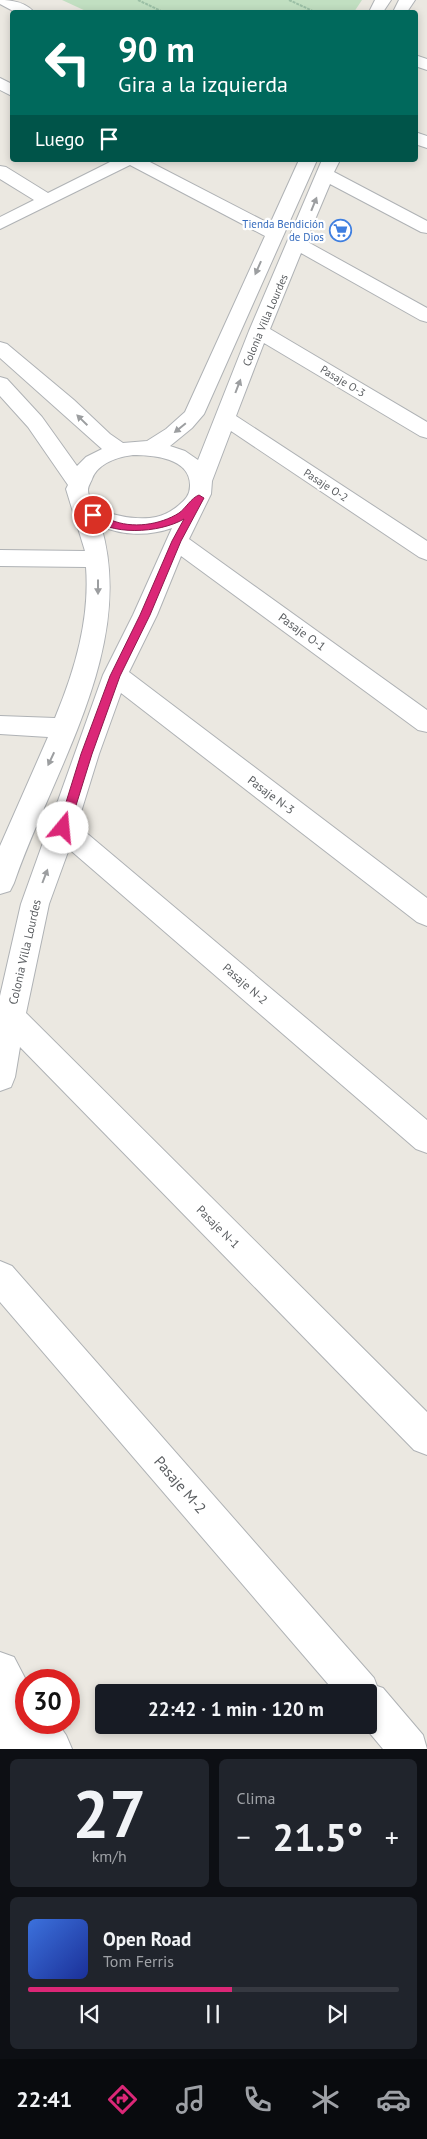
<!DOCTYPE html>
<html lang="es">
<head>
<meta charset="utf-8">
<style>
  body { margin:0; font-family:"PT Sans",sans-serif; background:#20242c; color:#f1f3f6; height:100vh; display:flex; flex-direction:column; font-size:19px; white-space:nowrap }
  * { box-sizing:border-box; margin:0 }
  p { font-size:16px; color:#9ea1a6 }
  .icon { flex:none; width:28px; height:28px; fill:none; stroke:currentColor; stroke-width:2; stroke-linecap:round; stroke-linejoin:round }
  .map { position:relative; height:1749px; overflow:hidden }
  .details { display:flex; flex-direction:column; gap:10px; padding:10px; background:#0d0f14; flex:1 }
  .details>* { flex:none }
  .banner { position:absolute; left:10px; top:10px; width:408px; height:152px; border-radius:5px; box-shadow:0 2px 8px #0003; background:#00695c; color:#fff; overflow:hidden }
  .speed { position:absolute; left:15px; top:1669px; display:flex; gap:10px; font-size:25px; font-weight:700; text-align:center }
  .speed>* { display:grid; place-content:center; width:65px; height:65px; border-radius:50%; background:#171b24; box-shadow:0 2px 8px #0003; line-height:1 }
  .speed .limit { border:8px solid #d22; background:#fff; color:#111 }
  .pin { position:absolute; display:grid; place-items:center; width:42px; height:42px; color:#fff; margin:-21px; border:2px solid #fff; border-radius:50%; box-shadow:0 1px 5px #0007 }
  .me { position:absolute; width:55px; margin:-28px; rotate:17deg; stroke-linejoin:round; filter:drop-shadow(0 0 4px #0008) }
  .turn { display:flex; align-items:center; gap:18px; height:105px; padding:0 25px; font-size:22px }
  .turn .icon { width:65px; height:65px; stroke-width:2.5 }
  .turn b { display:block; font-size:35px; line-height:42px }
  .then { display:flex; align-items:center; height:48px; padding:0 25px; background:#0003; gap:10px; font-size:19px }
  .big { font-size:38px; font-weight:700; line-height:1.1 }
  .details .tile { flex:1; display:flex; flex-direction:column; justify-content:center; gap:8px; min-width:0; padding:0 18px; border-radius:8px; background:#20242c }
  .details .dial { align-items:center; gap:0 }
  .dial b { font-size:65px; line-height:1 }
  .song { display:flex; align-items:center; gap:15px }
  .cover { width:60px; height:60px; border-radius:8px; background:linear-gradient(135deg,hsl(220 70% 55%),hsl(230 70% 35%)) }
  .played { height:5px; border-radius:2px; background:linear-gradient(90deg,#db2777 55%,#363941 55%) }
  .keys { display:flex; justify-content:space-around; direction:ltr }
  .heat { display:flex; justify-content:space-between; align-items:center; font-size:28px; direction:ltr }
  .details .tiles { flex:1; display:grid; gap:10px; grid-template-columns:1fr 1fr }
  .tile:last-child { grid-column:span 2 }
  .trip { position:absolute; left:95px; top:1684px; width:282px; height:50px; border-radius:5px; background:#171b24; box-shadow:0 2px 8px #0003; font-weight:700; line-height:50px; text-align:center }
  .tabs { display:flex; height:80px; justify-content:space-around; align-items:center; background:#090b0e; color:#9ea1a6 }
  .tabs .icon { width:35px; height:35px }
  .tabs .selected { color:#db2777 }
  .tabs b { font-size:22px; color:#f1f3f6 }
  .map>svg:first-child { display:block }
  .green { fill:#c1dfc1 }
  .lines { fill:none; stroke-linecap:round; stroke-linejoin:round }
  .minor-casing { stroke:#afb2b5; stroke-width:2 }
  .path { stroke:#9bbfa5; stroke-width:2; stroke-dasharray:3 1; stroke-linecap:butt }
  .minor { fill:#fff; fill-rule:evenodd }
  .oneway { fill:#9c9ea0 }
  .route { fill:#db2777; stroke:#8e194d }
  .labels { text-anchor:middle; stroke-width:4.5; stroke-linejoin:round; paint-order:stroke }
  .far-shop-label { font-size:11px; fill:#366cbe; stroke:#fff; text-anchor:end }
  .far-street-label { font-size:11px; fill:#5a5d60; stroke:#fff }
  .street-label { font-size:12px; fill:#5a5d60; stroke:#fff }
  .near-street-label { font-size:15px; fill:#5a5d60; stroke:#fff }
</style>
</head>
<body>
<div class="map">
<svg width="427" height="1749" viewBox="0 0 427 1749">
  <rect width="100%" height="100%" fill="#ebe8e1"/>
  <!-- green -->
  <path class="green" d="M62,0H362L354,12H88Z"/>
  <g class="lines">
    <defs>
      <g id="minor">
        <path d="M0,0C12,0 25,2 34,12H15L0,4Z"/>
        <path d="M375,0H391L383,12H369Z"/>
        <path d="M399,0H415L407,12H393Z"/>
        <path d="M415,55L427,59V70L415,66Z"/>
        <path d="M0,78L12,84V96L0,90Z"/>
        <path d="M415,132L427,136V148L415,144Z"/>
        <path d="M114,160H146L270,224L299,160H317L204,414L192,428L170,446L185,451L198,460L249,331L322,160H340L334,172L427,221V233L421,232L330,184L306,241L427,308V322L420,320L301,253L270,329L427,422V438L420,436L264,343L236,416L427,541V560L419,557L231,431L212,481L211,494L189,539L427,710V732L418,730L181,556L157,615L129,672L427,898V926L417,922L121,693L99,754L77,825L427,1120V1153L416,1149L69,849L49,904L26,1013L427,1412V1455L414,1450L20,1047L15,1077L11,1087L0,1091V996L21,904L103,675L133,615L172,528C150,536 123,536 101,526C137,647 52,772 14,883L10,891L0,894V846L48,737L0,734V716L55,718C75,670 90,619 86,567L0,566V550L85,551L66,489L68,485L28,427L0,396V377L7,379L42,417L77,466L86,457L102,449L0,358V342L7,344L74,400L110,434L123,443L147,441L166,429L185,412L265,236L130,165L0,229V217L34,200L0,179V166L6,167L48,193ZM133,455C153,455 191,458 190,486C190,495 185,500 179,505C172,511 165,515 156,517C137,521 89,516 88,490C88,486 91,482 92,479C98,463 118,457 133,455Z"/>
        <path d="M0,1261L12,1266L374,1678L377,1686L383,1688L423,1735L427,1749H383L363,1725H369V1692H335L0,1302Z"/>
        <path d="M0,1652L14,1657L26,1680V1722H57L66,1735L72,1749H0Z"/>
      </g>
    </defs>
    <!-- minor casing -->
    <use href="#minor" class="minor-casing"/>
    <!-- path -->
    <g class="path">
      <path d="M138,0L163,12"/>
      <path d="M289,0L315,12"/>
    </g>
    <!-- minor -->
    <use href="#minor" class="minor"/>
  </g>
  <!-- one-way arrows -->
  <defs><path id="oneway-solid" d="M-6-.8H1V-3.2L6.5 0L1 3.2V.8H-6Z" transform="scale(1.25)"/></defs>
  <g class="oneway">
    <use href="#oneway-solid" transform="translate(314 204) rotate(-68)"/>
    <use href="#oneway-solid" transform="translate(258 268) rotate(114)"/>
    <use href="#oneway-solid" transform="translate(238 386) rotate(-69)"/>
    <use href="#oneway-solid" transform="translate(82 420) rotate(-136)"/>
    <use href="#oneway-solid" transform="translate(180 428) rotate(141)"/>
    <use href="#oneway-solid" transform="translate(98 587) rotate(90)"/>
    <use href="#oneway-solid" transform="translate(51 759) rotate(115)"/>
    <use href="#oneway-solid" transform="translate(45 876) rotate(-69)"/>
  </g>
  <!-- route -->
  <path class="route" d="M199,495L204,498L181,541L150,615L120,676L92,754L69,828L63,832L59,831L58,828L81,754L110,676L140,615L172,541L184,519C160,533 109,537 88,515L93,512C99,514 105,517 111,520C132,529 160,525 179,513C186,508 191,498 199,495Z"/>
  <!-- icons -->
  <defs>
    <symbol id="supermarket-ring" viewBox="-11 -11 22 22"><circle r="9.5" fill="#fff" stroke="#3f7fe0" stroke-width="1.5"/><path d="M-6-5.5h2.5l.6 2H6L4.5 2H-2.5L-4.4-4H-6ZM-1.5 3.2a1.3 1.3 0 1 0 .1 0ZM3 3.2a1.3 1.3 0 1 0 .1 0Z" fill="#3f7fe0"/></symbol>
  </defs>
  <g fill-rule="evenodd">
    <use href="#supermarket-ring" x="328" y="218" width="25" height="25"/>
  </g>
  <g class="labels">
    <!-- far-shop labels -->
    <g class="far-shop-label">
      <text x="324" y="228">Tienda Bendición<tspan x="324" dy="13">de Dios</tspan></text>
    </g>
    <!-- far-street labels -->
    <g class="far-street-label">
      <text transform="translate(265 320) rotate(-67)" y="4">Colonia Villa Lourdes</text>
      <text transform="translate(343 381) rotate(31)" y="4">Pasaje O-3</text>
      <text transform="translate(326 485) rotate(33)" y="4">Pasaje O-2</text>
    </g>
    <!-- street labels -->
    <g class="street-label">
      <text transform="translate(302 632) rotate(36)" y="4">Pasaje O-1</text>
      <text transform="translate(271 795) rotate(37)" y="4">Pasaje N-3</text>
      <text transform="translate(25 952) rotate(-77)" y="4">Colonia Villa Lourdes</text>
      <text transform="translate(245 984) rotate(41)" y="4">Pasaje N-2</text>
      <text transform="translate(218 1227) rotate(45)" y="4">Pasaje N-1</text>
    </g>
    <!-- near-street labels -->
    <g class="near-street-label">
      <text transform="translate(180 1485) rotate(49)" y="5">Pasaje M-2</text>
    </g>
  </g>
</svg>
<div class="speed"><div class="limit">30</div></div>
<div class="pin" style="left:93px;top:515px;background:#d93025"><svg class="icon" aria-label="arrive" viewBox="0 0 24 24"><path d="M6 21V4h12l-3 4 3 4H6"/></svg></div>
<svg class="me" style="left:63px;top:828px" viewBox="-20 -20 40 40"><circle r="19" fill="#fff"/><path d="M0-13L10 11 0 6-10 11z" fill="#db2777"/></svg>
<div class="trip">22:42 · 1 min · 120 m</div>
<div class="banner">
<div class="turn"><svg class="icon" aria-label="left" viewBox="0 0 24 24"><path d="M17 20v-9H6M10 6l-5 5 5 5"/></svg><div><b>90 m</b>Gira a la izquierda</div></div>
<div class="then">Luego<svg class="icon" aria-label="arrive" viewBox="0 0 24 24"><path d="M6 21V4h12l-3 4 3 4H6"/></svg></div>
</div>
</div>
<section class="details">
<div class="tiles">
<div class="tile dial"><b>27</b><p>km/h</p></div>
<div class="tile"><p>Clima</p>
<div class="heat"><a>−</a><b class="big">21.5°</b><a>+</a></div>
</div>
<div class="tile">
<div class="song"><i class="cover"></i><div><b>Open Road</b><p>Tom Ferris</p></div></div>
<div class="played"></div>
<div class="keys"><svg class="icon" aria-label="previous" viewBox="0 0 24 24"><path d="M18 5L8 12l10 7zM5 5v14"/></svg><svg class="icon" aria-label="pause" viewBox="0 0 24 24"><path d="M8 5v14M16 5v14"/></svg><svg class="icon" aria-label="next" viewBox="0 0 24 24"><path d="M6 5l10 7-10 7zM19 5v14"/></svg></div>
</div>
</div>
</section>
<nav class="tabs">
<b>22:41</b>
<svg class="icon selected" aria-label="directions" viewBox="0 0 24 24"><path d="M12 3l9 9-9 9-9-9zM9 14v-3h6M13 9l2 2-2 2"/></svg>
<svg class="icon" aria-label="music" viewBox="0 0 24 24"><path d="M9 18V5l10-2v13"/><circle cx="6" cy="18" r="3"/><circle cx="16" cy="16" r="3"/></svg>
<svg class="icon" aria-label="phone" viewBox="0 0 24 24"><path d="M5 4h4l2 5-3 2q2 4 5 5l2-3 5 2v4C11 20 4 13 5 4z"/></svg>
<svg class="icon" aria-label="climate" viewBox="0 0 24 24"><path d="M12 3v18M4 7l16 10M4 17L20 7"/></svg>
<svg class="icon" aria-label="car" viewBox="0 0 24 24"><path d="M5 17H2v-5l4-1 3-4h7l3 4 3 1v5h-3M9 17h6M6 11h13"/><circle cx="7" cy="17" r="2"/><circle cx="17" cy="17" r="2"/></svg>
</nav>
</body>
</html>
